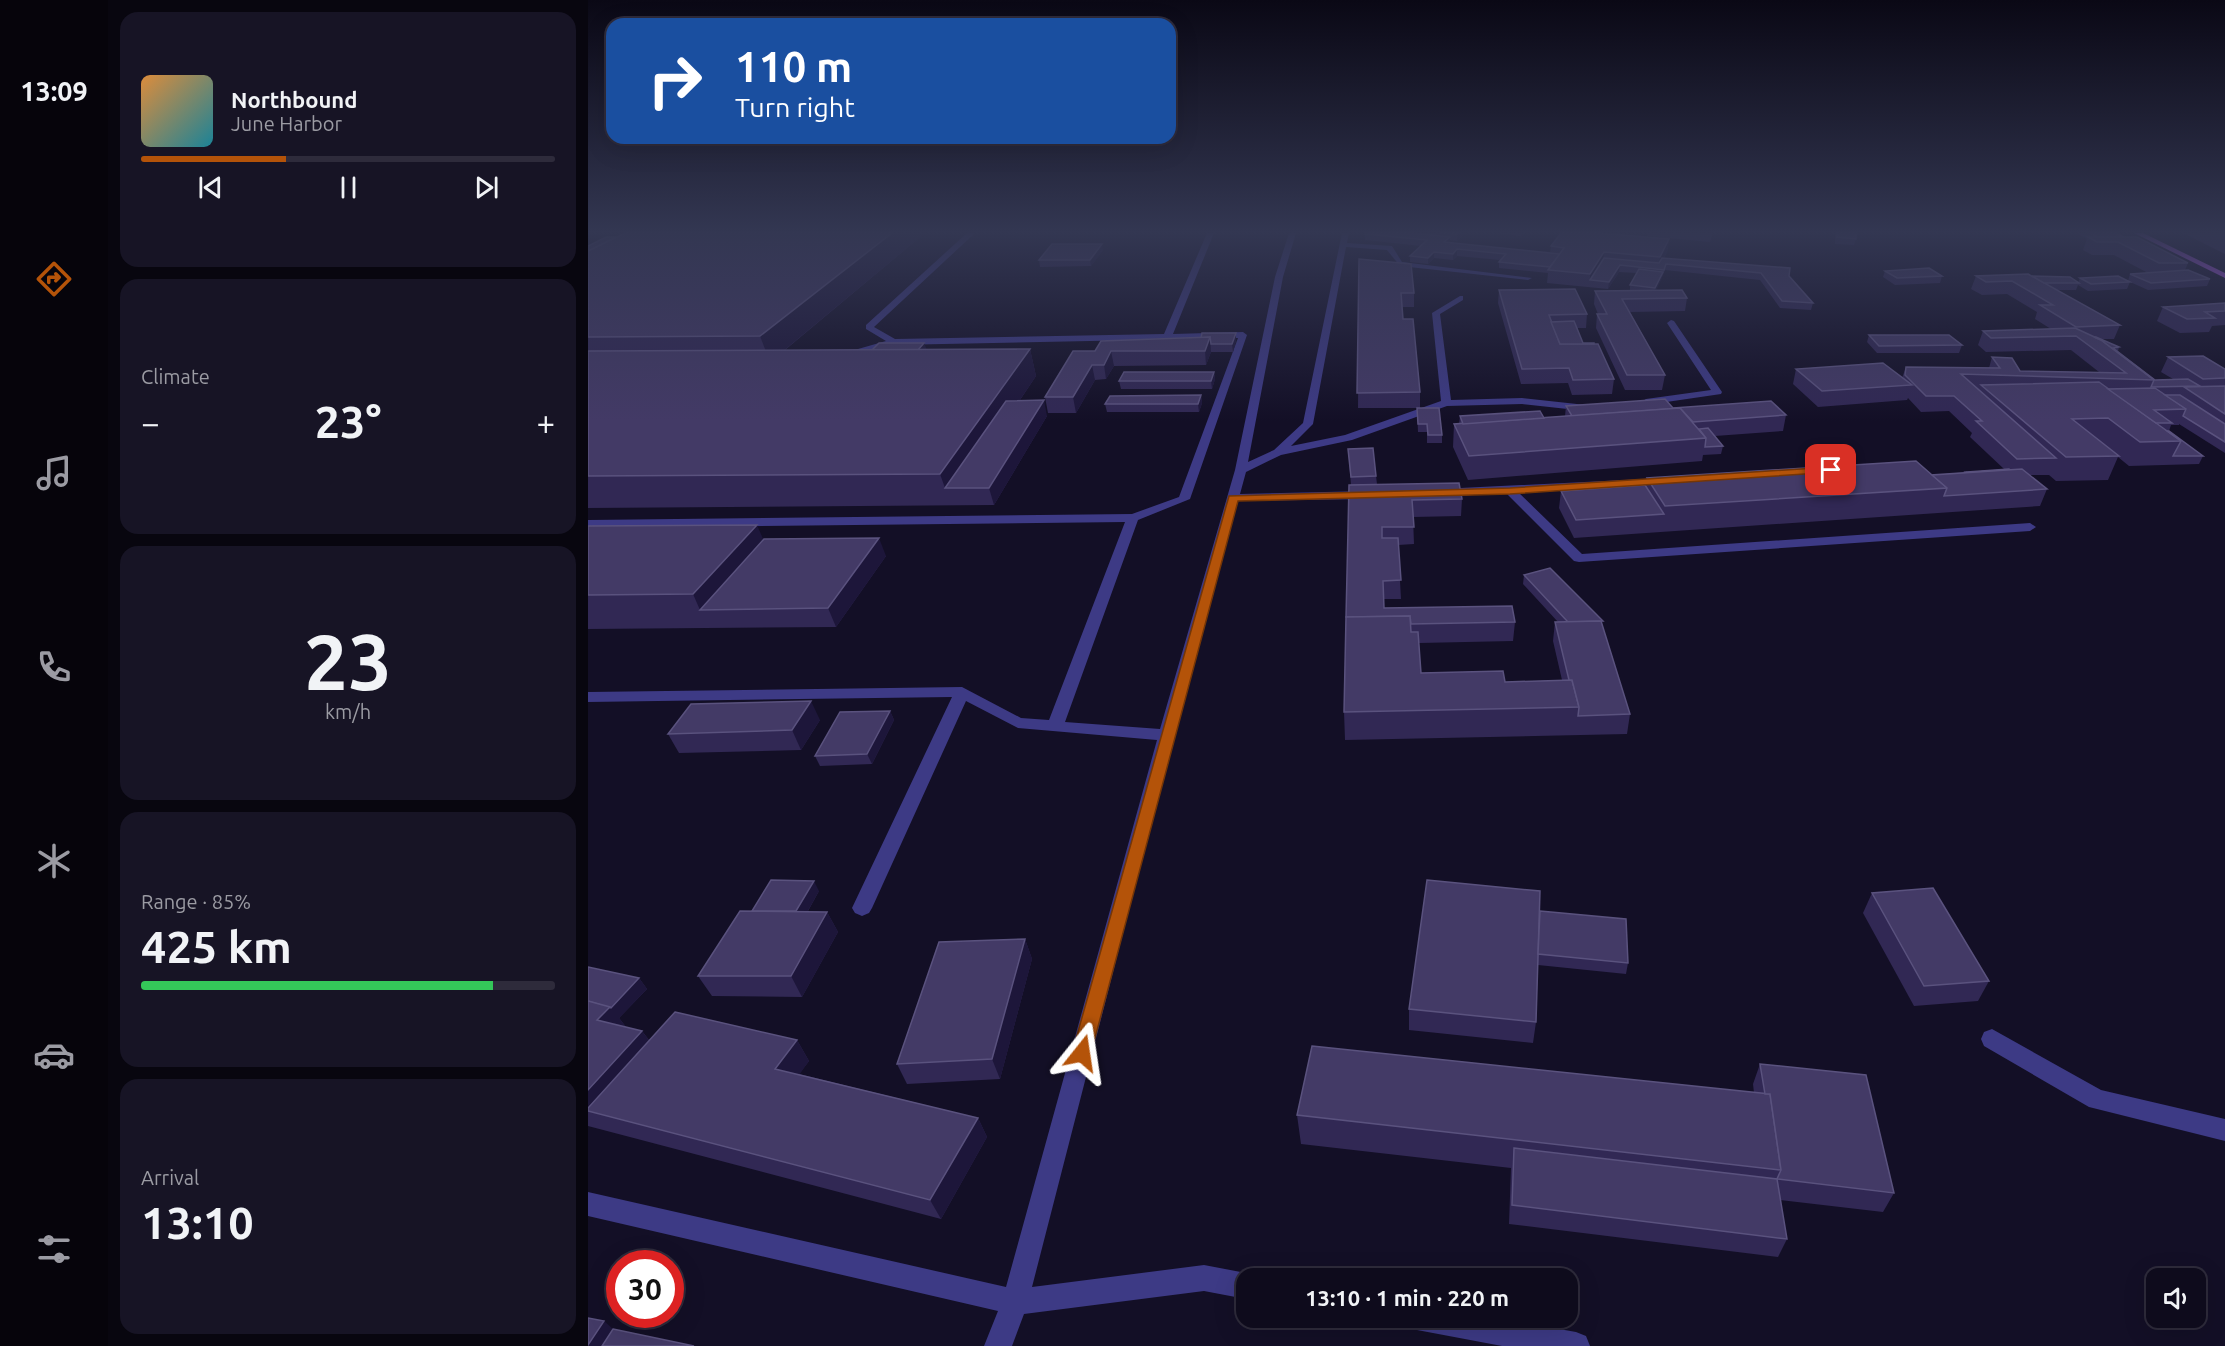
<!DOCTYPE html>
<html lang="en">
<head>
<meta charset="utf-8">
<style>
  body { margin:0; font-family:Ubuntu,sans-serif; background:#171425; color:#f1f3f6; height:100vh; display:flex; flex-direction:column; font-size:22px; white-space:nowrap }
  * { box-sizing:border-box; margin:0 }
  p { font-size:20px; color:#9b9ba3 }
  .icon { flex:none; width:33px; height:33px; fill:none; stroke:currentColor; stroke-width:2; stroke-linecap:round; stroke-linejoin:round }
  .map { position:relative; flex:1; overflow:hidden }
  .sheet { display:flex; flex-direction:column; gap:12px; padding:12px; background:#08060f; width:480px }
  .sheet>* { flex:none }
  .hud { position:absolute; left:18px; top:18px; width:570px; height:126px; border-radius:18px; box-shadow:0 6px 24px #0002,0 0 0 2px #2e2b3b; background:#1a4fa0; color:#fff; overflow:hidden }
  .fabs { position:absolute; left:1558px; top:1268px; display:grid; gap:12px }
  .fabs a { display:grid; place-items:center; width:60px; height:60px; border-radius:12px; background:#0e0b1c; box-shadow:0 6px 24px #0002,0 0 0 2px #2e2b3b; font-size:30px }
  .speed { position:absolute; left:18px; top:1250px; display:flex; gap:12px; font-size:30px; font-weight:700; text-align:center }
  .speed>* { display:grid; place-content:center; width:78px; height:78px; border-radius:50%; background:#0e0b1c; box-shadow:0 6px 24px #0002,0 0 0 2px #2e2b3b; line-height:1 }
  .speed .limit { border:9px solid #d22; background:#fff; color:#111 }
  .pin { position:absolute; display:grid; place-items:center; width:51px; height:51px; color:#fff; margin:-26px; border-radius:12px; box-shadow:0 3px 9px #0006 }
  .me { position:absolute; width:66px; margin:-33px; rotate:15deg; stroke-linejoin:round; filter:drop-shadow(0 0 4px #0008) }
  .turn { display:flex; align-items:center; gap:21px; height:126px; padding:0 30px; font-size:27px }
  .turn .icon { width:78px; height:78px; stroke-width:2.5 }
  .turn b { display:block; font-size:42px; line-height:51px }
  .big { font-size:45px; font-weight:700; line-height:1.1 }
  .sheet .widget { flex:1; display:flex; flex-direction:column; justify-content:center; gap:9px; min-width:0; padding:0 21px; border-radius:18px; background:#171425 }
  .sheet .dial { align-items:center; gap:0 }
  .dial b { font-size:78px; line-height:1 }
  .song { display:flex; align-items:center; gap:18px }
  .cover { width:72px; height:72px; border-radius:9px; background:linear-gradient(135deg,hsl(30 70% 55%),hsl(190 70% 35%)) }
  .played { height:6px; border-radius:3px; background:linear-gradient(90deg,#b45309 35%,#2e2b3b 35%) }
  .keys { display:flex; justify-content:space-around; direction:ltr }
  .heat { display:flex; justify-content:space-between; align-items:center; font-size:33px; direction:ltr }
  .charge { height:9px; border-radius:4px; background:linear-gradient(90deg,#34c759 85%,#2e2b3b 0) }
  .trip { position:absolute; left:648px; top:1268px; width:342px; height:60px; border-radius:18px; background:#0e0b1c; box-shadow:0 6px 24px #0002,0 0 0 2px #2e2b3b; font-weight:700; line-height:60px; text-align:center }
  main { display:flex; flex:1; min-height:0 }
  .dock { display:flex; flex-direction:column; width:108px; justify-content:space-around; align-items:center; background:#06040b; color:#9b9ba3 }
  .dock .icon { width:42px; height:42px }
  .dock .selected { color:#b45309 }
  .dock b { font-size:27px; color:#f1f3f6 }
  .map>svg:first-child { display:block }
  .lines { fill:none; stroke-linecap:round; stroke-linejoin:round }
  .minor { fill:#3d3a85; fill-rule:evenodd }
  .major { fill:#c25bff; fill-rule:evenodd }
  .wall { fill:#312854 }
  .shaded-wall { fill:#1d163a }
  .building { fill:#433a66; stroke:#5a527e; stroke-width:1.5 }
  .route { fill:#b45309; stroke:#753606; stroke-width:1.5 }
</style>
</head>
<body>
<main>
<nav class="dock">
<b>13:09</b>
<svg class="icon selected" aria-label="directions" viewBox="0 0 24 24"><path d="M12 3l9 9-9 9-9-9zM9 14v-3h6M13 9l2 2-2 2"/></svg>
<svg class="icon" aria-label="music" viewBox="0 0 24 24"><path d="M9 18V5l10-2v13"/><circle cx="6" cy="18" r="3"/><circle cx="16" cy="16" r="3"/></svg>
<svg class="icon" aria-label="phone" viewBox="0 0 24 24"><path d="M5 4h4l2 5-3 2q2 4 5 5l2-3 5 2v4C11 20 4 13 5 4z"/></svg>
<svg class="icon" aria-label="climate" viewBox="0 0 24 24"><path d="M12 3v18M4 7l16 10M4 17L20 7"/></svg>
<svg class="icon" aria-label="car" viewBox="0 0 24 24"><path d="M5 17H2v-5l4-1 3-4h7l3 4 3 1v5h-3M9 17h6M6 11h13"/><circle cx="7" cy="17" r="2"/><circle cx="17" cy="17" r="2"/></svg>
<svg class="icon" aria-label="filters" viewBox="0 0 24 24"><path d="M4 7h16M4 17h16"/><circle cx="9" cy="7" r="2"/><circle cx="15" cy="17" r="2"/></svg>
</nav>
<section class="sheet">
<div class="widget">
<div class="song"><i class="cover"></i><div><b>Northbound</b><p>June Harbor</p></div></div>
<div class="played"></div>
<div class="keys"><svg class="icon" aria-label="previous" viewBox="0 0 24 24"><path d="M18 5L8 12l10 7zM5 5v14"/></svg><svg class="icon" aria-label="pause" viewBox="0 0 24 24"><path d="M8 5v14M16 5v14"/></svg><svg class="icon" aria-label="next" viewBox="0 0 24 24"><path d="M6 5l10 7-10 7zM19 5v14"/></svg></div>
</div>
<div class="widget"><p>Climate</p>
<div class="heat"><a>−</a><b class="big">23°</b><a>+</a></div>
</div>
<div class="widget dial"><b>23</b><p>km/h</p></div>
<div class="widget"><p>Range · 85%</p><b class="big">425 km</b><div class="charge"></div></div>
<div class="widget"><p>Arrival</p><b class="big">13:10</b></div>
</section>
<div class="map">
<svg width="1637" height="1346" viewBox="0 0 1637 1346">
  <rect width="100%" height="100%" fill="#130f26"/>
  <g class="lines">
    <!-- minor -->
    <g class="minor">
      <path d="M379,233H387L286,327L307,339L576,334L619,233H626L585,334L655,332L659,335L602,499L550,520L477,722L572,729L647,470L687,277L701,233H708L695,277L660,462L686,450L715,423L754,233H761L759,243L804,246L814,262L944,278L940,280L812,266L799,250L758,247L725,424L703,446L757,435L853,401L844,313L872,296H875V300L852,314L863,400L934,398L998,405L1003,408L998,411L934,404L859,406L764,440L693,455L658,472L652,494L780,491L786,495L780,499L650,501L586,735L444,1287L616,1265L658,1273L668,1278H658V1299L616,1291L436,1314L424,1346H396L410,1311L0,1216V1192L418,1287L569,740L430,728L378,701L284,908L281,913L274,916L267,913L264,908L364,697L0,702V692L374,687L433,718L461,720L537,522L0,528V520L544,514L591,497L650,338L305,345L256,357V353L298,341L278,329V325Z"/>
      <path d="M1083,320L1086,321L1134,392L1133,394L1058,405L1053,402L1058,399L1123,390L1079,323Z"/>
      <path d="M1077,478L1083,481L1081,483L930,492L994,554L1442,523L1448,527L1442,531L991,562L986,561L918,493L852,497L846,493L852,489Z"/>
      <path d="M1404,1029L1513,1090L1637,1119V1141L1501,1107L1396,1046L1393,1039L1396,1032Z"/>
      <path d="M816,1317H903L988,1332L998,1336L1002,1346H914L829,1330L820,1326Z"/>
    </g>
    <!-- major -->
    <path class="major" d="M1546,233H1555L1637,273V278Z"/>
  </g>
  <!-- wall -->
  <g class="wall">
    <path d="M37,233H337L197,350L442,349L448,376L432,400L459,416L406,505L0,508V246L28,237Z"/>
    <path d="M837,233H877L869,241L862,240V243L962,252L963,246L1081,239L1079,252L1076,258L1201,276L1225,303L1223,310L1192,308L1172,280L1077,270L1068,290L1099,298L1097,311L1042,312L1077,375L1074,390H1037L1008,328L1009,314H1010L1006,304L1007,291H1042V285L1049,273L1031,272L1020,289L959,283L960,273L911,268V262L912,260L869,256L865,260L846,258L840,264L822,262V256L833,246L777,240V234H837Z"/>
    <path d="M910,233H937L932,236Z"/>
    <path d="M1060,233H1125L1122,242L1059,236Z"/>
    <path d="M1247,233H1268V239L1266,245L1247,244Z"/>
    <path d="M1489,233H1528L1536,237L1600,263L1597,270L1622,279L1619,286L1560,290L1540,281L1542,274L1560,273L1526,255H1504L1495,250L1499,239Z"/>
    <path d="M1595,233H1637V254Z"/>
    <path d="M515,250L503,266L452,267L451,260Z"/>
    <path d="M771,259L826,293V307H814L815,319L832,392V408H770Z"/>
    <path d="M1297,271L1354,276L1352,283L1307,285L1295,277Z"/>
    <path d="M1388,276H1444L1490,283L1492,278L1542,282L1539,289L1500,291L1490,285L1488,290H1468L1532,325L1526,339H1513L1531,347L1530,351L1567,380L1585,379L1573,372L1580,357L1637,369V453L1591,424V425H1583L1581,431L1615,456L1611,464L1541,466L1530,457L1520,480L1468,481L1461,475H1442L1459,489L1452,506L986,538L971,508L973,491L1057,485L1059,478L1344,475L1416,469L1382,437L1384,433L1361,411L1333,412L1320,398L1319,400L1230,407L1205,384L1208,369L1314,378L1318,367L1401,368L1404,357L1432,371L1511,372L1483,350L1398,352L1390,345L1395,331L1463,329L1447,319L1449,312L1419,294L1394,295L1383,289Z"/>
    <path d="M911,290L999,314L998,328H989L995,343L1026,379L1024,394L984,395L980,383L933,384L910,303Z"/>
    <path d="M1637,303V325L1624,326L1621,332L1592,333L1569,321L1575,307Z"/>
    <path d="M1281,335L1374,345L1371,353H1289L1279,342Z"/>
    <path d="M648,340L645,352H623L618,365L526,366L518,379L507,380L488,413H460L457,397L507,351Z"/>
    <path d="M626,372L627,379L624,389H533L531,381Z"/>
    <path d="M613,395L614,403L611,412H519L517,404Z"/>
    <path d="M978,406L1085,408L1198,415L1195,431L1127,436L1135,446L1133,454L1115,455L1114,461L880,480L865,447L866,424H871L872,416L956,418L977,416Z"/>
    <path d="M829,408L854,435V443H839V432H830Z"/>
    <path d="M760,449L788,476L789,484L874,499L873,516L825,517L826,544L810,545L813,599H795L796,608L927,622L925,641L831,643L833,673L917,682L974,680L965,641L967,622H970L935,584L936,575L1014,624L1042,714L1039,734L757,740L756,712L758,617L763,485Z"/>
    <path d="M0,526L176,539L298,556L248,627L0,629Z"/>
    <path d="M302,711L306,720L284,764L232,766L227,756Z"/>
    <path d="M232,720L213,750L91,753L80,734Z"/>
    <path d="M231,891L220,911L239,912L250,932L214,997L124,996L110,976L164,911Z"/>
    <path d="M1284,893L1401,981L1390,1001L1326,1006L1275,913Z"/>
    <path d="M952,911L1040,963L1038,974L950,965L948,1022L945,1043L821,1030V1009Z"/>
    <path d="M437,939L444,959L412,1079L319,1084L309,1064Z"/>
    <path d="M0,967L51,978L59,989L31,1018L38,1027L54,1031L61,1040H209L221,1061L211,1074L390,1118L399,1137L353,1219L0,1126Z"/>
    <path d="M1172,1064L1306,1193L1295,1212L1192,1200L1199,1239L1190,1257L921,1224L923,1168L713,1144L709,1115L1166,1093L1165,1084Z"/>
  </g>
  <!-- shaded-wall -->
  <g class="shaded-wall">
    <path d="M304,233H337L182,362L172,336Z"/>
    <path d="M871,233H877L869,241V234Z"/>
    <path d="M862,237V243L856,242Z"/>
    <path d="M1081,239L1079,252L1070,270L1072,257Z"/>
    <path d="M514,244L515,250L503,266L502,260Z"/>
    <path d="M869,249V256L865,260V254Z"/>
    <path d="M846,252V258L840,264V258Z"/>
    <path d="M1016,252L1015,264L1002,280V274Z"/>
    <path d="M1032,265L1031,272L1020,289L1021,282Z"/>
    <path d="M1075,272L1074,278L1066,295L1067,288Z"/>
    <path d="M648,333V340L645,352L644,344Z"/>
    <path d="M622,337L623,352L618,365L617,351Z"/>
    <path d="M336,343L339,350L318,362Z"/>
    <path d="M442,349L448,376L373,488H357L352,474Z"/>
    <path d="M523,351L526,366L518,379L516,365Z"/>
    <path d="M504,365L507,380L488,413L485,397Z"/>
    <path d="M626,372L627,379L624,389L623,381Z"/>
    <path d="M613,395L614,403L611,412L610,404Z"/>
    <path d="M456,400L459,416L406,505L401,488Z"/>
    <path d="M169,525L183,557L112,610L105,594Z"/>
    <path d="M291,538L298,556L248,627L240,608Z"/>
    <path d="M223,701L232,720L213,750L204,730Z"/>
    <path d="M302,711L306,720L284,764L279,754Z"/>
    <path d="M226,881L231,891L208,932L202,922Z"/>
    <path d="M239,912L250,932L214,997L203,976Z"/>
    <path d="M437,939L444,959L412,1079L404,1059Z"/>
    <path d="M51,978L59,989L31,1018L45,1036L9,1020Z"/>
    <path d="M54,1031L76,1060L0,1111V1090Z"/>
    <path d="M209,1040L221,1061L201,1089L187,1069Z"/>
    <path d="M390,1118L399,1137L353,1219L342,1200Z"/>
    <path d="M16,1321L44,1346H0V1345Z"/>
  </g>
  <!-- building -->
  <g class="building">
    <path d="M37,233H304L172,336L0,337V251Z"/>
    <path d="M778,233H824L862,237L856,242L972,254L962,267L911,262L918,254L869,249L865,254L846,252L840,258L822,256L839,240L777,234Z"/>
    <path d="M852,233H871L869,234Z"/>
    <path d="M973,233H1011L1081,239L1072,257L1016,252L1002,274L960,270L976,248L963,246Z"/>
    <path d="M1249,233H1268V239L1249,237Z"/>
    <path d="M1502,233H1528L1536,237H1509Z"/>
    <path d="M18,237H28L0,251V246Z"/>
    <path d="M1500,237H1549L1600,263H1571L1530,242H1509Z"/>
    <path d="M464,244H514L502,260H451Z"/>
    <path d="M1016,258L1071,263L1074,258L1202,268L1201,276L1225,303L1194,301L1173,273L1078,264L1076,270L1032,265L1021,282L1002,280Z"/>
    <path d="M771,259L823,264L826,293H813L815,319H825L832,392L769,393Z"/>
    <path d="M1341,268L1354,276L1309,278L1297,271Z"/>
    <path d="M1051,269L1075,272L1067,288L1042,285Z"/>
    <path d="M1600,270L1622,279L1563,283L1542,274Z"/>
    <path d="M1440,274L1532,325L1488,327L1452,305H1465L1424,281L1398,282L1388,276Z"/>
    <path d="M1444,276L1482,277L1491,283H1456Z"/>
    <path d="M1530,276L1542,282L1503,284L1492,278Z"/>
    <path d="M987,289L999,314L961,315L972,344H1010L1026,379L985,380L981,368L934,369L911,290Z"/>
    <path d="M1094,290L1099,298L1034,299L1077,375H1039L1009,314H1019L1007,291Z"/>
    <path d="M1637,303V311L1617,312L1627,318L1599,319L1575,307Z"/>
    <path d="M986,321L995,343H1006V344H972L963,322Z"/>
    <path d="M1487,328L1513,340L1566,380L1373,374L1468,458L1429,459L1388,421H1394L1366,396H1338L1317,375L1318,367L1412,368L1404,357L1424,358L1432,371L1538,373L1488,336L1403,338L1395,331Z"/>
    <path d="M614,333H648L644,344H623L622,337L613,338Z"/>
    <path d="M1281,335H1361L1374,345L1291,346Z"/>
    <path d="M622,337L617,351H523L516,365H504L485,397H457L485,351H507L513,341Z"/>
    <path d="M1506,337H1508L1531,347L1525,348L1567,380L1600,379L1612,386L1563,387L1566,380L1513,340Z"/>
    <path d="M291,343H336L330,350H284Z"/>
    <path d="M442,349L352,474L0,476V351Z"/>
    <path d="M1615,356L1637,369V378L1615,379L1580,357Z"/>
    <path d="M1295,363L1324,385L1234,391L1208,369Z"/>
    <path d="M536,372H626L623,381H531Z"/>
    <path d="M1511,382L1593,441L1552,442L1520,418L1484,419L1531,456L1478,457L1393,385Z"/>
    <path d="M1637,386V414L1596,387Z"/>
    <path d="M1567,388L1598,409L1566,410L1584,423H1568L1520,389Z"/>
    <path d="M613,395L610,404H517L522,396Z"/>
    <path d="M1577,395H1592L1637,424V442L1595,416L1598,409Z"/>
    <path d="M1077,399L1085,408L1183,401L1198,415L1105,422L1092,408L984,416L978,406Z"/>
    <path d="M456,400L401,488H357L418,401Z"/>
    <path d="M829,408H851L854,435H840L839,424H830Z"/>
    <path d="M1092,408L1118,438L881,456L866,424Z"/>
    <path d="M952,411L956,418L875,424L872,416Z"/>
    <path d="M1120,428L1135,446L1117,447L1118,438L1111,429Z"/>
    <path d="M1579,431H1581L1615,456H1585L1593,441Z"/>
    <path d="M785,448L788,476L763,477L760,449Z"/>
    <path d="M1328,461L1359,488L1077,506L1059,478Z"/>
    <path d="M1421,469L1422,470L1380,473L1378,472Z"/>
    <path d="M1434,469L1459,489L1356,496L1359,488L1344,475Z"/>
    <path d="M871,483L874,499L824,500L826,527H794V538H810L813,580L795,581L796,608L924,606L927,622L823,624L822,616L758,617L761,485Z"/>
    <path d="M1057,485L1076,514L988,520L973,491Z"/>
    <path d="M169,525L105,594L0,595V526Z"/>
    <path d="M291,538L240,608L112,610L176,539Z"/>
    <path d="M962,568L1015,621L980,622L936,575Z"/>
    <path d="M822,616L823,632H830L833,673L915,671L917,682L984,680L991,707L756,712L758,617Z"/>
    <path d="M1013,621L1042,714L990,716L991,707L984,680H981L967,622Z"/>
    <path d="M223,701L204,730L80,734L103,704Z"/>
    <path d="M302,711L279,754L227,756L252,712Z"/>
    <path d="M183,880L226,881L208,911H164Z"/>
    <path d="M839,880L952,891L948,1022L821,1009Z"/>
    <path d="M1345,888L1401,981L1336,986L1284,893Z"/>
    <path d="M152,911L239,912L203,976H110Z"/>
    <path d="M952,911L1038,919L1040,963L950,954Z"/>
    <path d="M437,939L404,1059L309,1064L351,942Z"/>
    <path d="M0,967L51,978L23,1008L0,1001Z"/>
    <path d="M0,1001L22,1007L9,1020L54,1031L0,1090Z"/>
    <path d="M87,1012L209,1040L187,1069L390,1118L342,1200L0,1111V1108Z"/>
    <path d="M724,1046L1182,1094L1193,1170L709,1115Z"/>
    <path d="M1172,1064L1278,1075L1306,1193L1189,1179L1193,1170L1182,1094H1177Z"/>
    <path d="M926,1148L1189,1179L1199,1239L924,1205Z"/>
    <path d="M0,1318L16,1321L0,1345Z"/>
    <path d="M25,1329L106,1346H14Z"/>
  </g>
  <!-- sky -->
  <linearGradient id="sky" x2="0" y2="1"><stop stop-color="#0a0815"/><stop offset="0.55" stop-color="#333752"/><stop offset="1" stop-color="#333752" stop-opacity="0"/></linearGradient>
  <rect width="1637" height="421" fill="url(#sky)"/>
  <!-- route -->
  <path class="route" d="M1243,467L1248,470L1247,472L922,494L650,501L503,1053L501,1059L494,1062L486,1059L484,1053L641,496L922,488Z"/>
</svg>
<div class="fabs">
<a><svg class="icon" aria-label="sound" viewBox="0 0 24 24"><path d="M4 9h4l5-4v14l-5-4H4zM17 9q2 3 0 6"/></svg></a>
</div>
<div class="speed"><div class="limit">30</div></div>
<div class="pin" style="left:1243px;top:470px;background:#d93025"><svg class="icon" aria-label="arrive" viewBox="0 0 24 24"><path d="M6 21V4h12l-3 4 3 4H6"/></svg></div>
<svg class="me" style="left:494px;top:1053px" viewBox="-20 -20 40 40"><path d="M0-17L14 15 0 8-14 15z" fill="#b45309" stroke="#fff" stroke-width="4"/></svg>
<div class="trip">13:10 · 1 min · 220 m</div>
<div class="hud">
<div class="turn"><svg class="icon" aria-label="right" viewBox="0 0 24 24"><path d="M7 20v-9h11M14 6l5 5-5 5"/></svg><div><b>110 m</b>Turn right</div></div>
</div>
</div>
</main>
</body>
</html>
